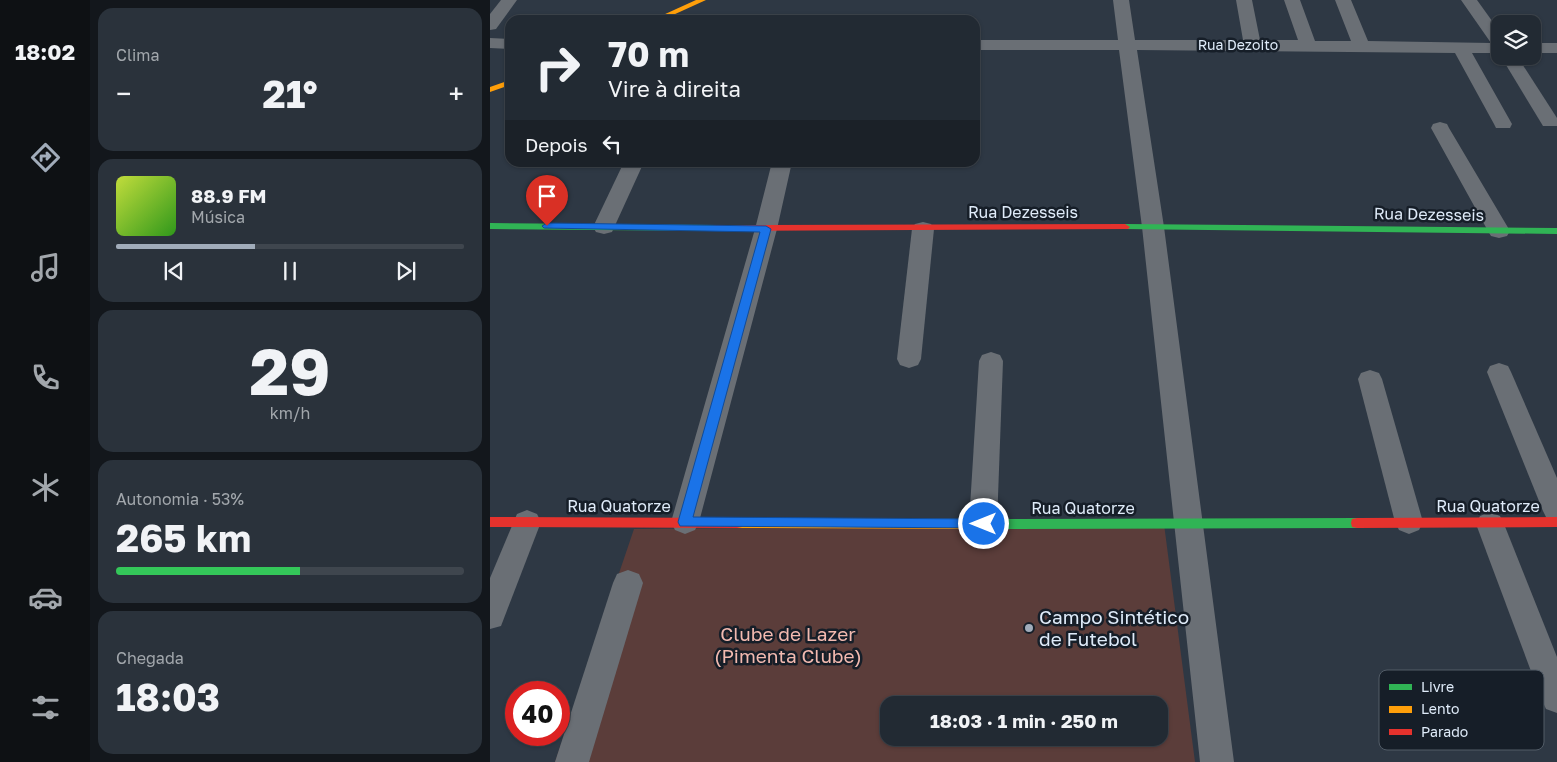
<!DOCTYPE html>
<html lang="pt">
<head>
<meta charset="utf-8">
<style>
  body { margin:0; font-family:"Golos Text",sans-serif; background:#2a323b; color:#f1f3f6; height:100vh; display:flex; flex-direction:column; font-size:19px; white-space:nowrap }
  * { box-sizing:border-box; margin:0 }
  p { font-size:16px; color:#a2a7ac }
  .icon { flex:none; width:28px; height:28px; fill:none; stroke:currentColor; stroke-width:2; stroke-linecap:round; stroke-linejoin:round }
  .map { position:relative; flex:1; overflow:hidden }
  .sheet { display:flex; flex-direction:column; gap:8px; padding:8px; background:#13171c; width:400px }
  .sheet>* { flex:none }
  .top-card { position:absolute; left:15px; top:15px; width:475px; height:152px; border-radius:15px; box-shadow:0 1px 4px #0004,0 0 0 1px #3f464e; background:#222a33; color:#f1f3f6; overflow:hidden }
  .fabs { position:absolute; left:1001px; top:15px; display:grid; gap:10px }
  .fabs a { display:grid; place-items:center; width:50px; height:50px; border-radius:10px; background:#222a33; box-shadow:0 1px 4px #0004,0 0 0 1px #3f464e; font-size:25px }
  .speed { position:absolute; left:15px; top:681px; display:flex; gap:10px; font-size:25px; font-weight:700; text-align:center }
  .speed>* { display:grid; place-content:center; width:65px; height:65px; border-radius:50%; background:#222a33; box-shadow:0 1px 4px #0004,0 0 0 1px #3f464e; line-height:1 }
  .speed .limit { border:8px solid #d22; background:#fff; color:#111 }
  .pin { position:absolute; display:grid; place-items:center; width:42px; height:42px; color:#fff; margin:-51px -21px; border-radius:50% 50% 50% 0; rotate:-45deg; box-shadow:0 0 5px #0007 }
  .pin .icon { rotate:45deg }
  .me { position:absolute; width:55px; margin:-28px; rotate:270deg; stroke-linejoin:round; filter:drop-shadow(0 0 4px #0008) }
  .turn { display:flex; align-items:center; gap:18px; height:105px; padding:0 20px; font-size:22px }
  .turn .icon { width:65px; height:65px; stroke-width:2.5 }
  .turn b { display:block; font-size:35px; line-height:42px }
  .then { display:flex; align-items:center; height:48px; padding:0 20px; background:#0003; gap:10px; font-size:19px }
  .big { font-size:38px; font-weight:700; line-height:1.1 }
  .sheet .tile { flex:1; display:flex; flex-direction:column; justify-content:center; gap:8px; min-width:0; padding:0 18px; border-radius:15px; background:#2a323b }
  .sheet .dial { align-items:center; gap:0 }
  .dial b { font-size:65px; line-height:1 }
  .song { display:flex; align-items:center; gap:15px }
  .cover { width:60px; height:60px; border-radius:8px; background:linear-gradient(135deg,hsl(70 70% 55%),hsl(110 70% 35%)) }
  .played { height:5px; border-radius:2px; background:linear-gradient(90deg,#a1acba 40%,#3f464e 40%) }
  .keys { display:flex; justify-content:space-around; direction:ltr }
  .heat { display:flex; justify-content:space-between; align-items:center; font-size:28px; direction:ltr }
  .charge { height:8px; border-radius:4px; background:linear-gradient(90deg,#34c759 53%,#3f464e 0) }
  .trip { position:absolute; left:390px; top:696px; width:288px; height:50px; border-radius:15px; background:#222a33; box-shadow:0 1px 4px #0004,0 0 0 1px #3f464e; font-weight:700; line-height:50px; text-align:center }
  main { display:flex; flex:1; min-height:0 }
  .tabs { display:flex; flex-direction:column; width:90px; justify-content:space-around; align-items:center; background:#0e1114; color:#a2a7ac }
  .tabs .icon { width:35px; height:35px }
  .tabs .on { color:#a1acba }
  .tabs b { font-size:22px; color:#f1f3f6 }
  .map>svg:first-child { display:block }
  .green { fill:#5b3d3a; fill-rule:evenodd }
  .lines { fill:none; stroke-linecap:round; stroke-linejoin:round }
  .street { fill:#6a6f75; fill-rule:evenodd }
  .fast { fill:#30b455; fill-rule:evenodd }
  .slow { fill:#ff9f0a; fill-rule:evenodd }
  .jam { fill:#e5322d; fill-rule:evenodd }
  .route { fill:#1a73e8; stroke:#114b97 }
  .poi-dot { fill:#a1acba; stroke:#161e28; stroke-width:2 }
  .labels { text-anchor:middle; stroke-width:5; stroke-linejoin:round; paint-order:stroke }
  .far-street-label { font-size:14px; fill:#dfebf9; stroke:#161e28 }
  .street-label { font-size:16px; fill:#dfebf9; stroke:#161e28 }
  .near-poi-label { font-size:19px; fill:#dfebf9; stroke:#161e28; text-anchor:start }
  .near-park-label { font-size:19px; fill:#f3bab0; stroke:#161e28 }
  .key { fill:#161e28; stroke:#525c67; stroke-width:1 }
  .key-label { font-size:14px; fill:#dfebf9 }
</style>
</head>
<body>
<main>
<nav class="tabs">
<b>18:02</b>
<svg class="icon on" aria-label="directions" viewBox="0 0 24 24"><path d="M12 3l9 9-9 9-9-9zM9 14v-3h6M13 9l2 2-2 2"/></svg>
<svg class="icon" aria-label="music" viewBox="0 0 24 24"><path d="M9 18V5l10-2v13"/><circle cx="6" cy="18" r="3"/><circle cx="16" cy="16" r="3"/></svg>
<svg class="icon" aria-label="phone" viewBox="0 0 24 24"><path d="M5 4h4l2 5-3 2q2 4 5 5l2-3 5 2v4C11 20 4 13 5 4z"/></svg>
<svg class="icon" aria-label="climate" viewBox="0 0 24 24"><path d="M12 3v18M4 7l16 10M4 17L20 7"/></svg>
<svg class="icon" aria-label="car" viewBox="0 0 24 24"><path d="M5 17H2v-5l4-1 3-4h7l3 4 3 1v5h-3M9 17h6M6 11h13"/><circle cx="7" cy="17" r="2"/><circle cx="17" cy="17" r="2"/></svg>
<svg class="icon" aria-label="filters" viewBox="0 0 24 24"><path d="M4 7h16M4 17h16"/><circle cx="9" cy="7" r="2"/><circle cx="15" cy="17" r="2"/></svg>
</nav>
<section class="sheet">
<div class="tile"><p>Clima</p>
<div class="heat"><a>−</a><b class="big">21°</b><a>+</a></div>
</div>
<div class="tile">
<div class="song"><i class="cover"></i><div><b>88.9 FM</b><p>Música</p></div></div>
<div class="played"></div>
<div class="keys"><svg class="icon" aria-label="previous" viewBox="0 0 24 24"><path d="M18 5L8 12l10 7zM5 5v14"/></svg><svg class="icon" aria-label="pause" viewBox="0 0 24 24"><path d="M8 5v14M16 5v14"/></svg><svg class="icon" aria-label="next" viewBox="0 0 24 24"><path d="M6 5l10 7-10 7zM19 5v14"/></svg></div>
</div>
<div class="tile dial"><b>29</b><p>km/h</p></div>
<div class="tile"><p>Autonomia · 53%</p><b class="big">265 km</b><div class="charge"></div></div>
<div class="tile"><p>Chegada</p><b class="big">18:03</b></div>
</section>
<div class="map">
<svg width="1067" height="762" viewBox="0 0 1067 762">
  <rect width="100%" height="100%" fill="#2e3844"/>
  <!-- green -->
  <path class="green" d="M674,524L705,762H65L144,529ZM399,705H669V738H399Z"/>
  <g class="lines">
    <!-- street -->
    <g class="street">
      <path d="M11,0H27L6,29L0,30V14Z"/>
      <path d="M623,0H639L645,40H753L746,0H762L770,40H808L794,0H810L825,41H861L845,0H861L878,41L1001,43L971,0H987L1010,32V53H982L1022,124L1020,128H1006L1004,124L965,53L647,50L674,227L744,762H710L652,227L629,50H485V40H628Z"/>
      <path d="M0,38L20,39V49L0,48Z"/>
      <rect x="1042" y="43" width="25" height="10"/>
      <path d="M1010,55L1027,56L1067,118V126H1053Z"/>
      <path d="M950,122L957,124L959,128L1020,231L1017,236L1009,238L1001,236L998,231L941,128L943,124Z"/>
      <path d="M134,162H154L122,232L114,234L106,232L103,227Z"/>
      <path d="M282,162H302L287,229L209,522L205,530L195,534L185,530L181,522L265,229Z"/>
      <path d="M433,222L441,224L444,229L431,359L428,365L419,368L410,365L407,359L422,229L425,224Z"/>
      <path d="M501,352L510,355L513,361L507,524L503,532L493,536L483,532L479,524L489,361L492,355Z"/>
      <path d="M1009,363L1018,366L1021,372L1067,478V522L1057,519L1053,511L997,372L1000,366Z"/>
      <path d="M880,370L889,373L892,379L933,522L929,530L919,534L909,530L905,522L868,379L871,373Z"/>
      <path d="M37,510L47,514L51,522L11,626L0,629V578L27,514Z"/>
      <path d="M1000,512L1010,516L1014,524L1067,657V713L1056,709L1051,698L986,524L990,516Z"/>
      <path d="M138,570L149,574L153,583L99,762H65L123,583L127,574Z"/>
    </g>
    <!-- fast -->
    <g class="fast">
      <path d="M0,223L225,225L230,228L225,231L0,229Z"/>
      <path d="M635,224L1067,228V234L632,229L630,227Z"/>
      <path d="M867,518L872,519L873,523L872,527L867,528L497,529L492,528L491,524L492,520L497,519Z"/>
    </g>
    <!-- slow -->
    <g class="slow">
      <path d="M206,0H216L172,20H162Z"/>
      <path d="M20,80V85L0,92V87Z"/>
      <path d="M247,518L497,519L502,520L503,524L502,528L497,529L247,528L242,527L241,523L242,519Z"/>
    </g>
    <!-- jam -->
    <g class="jam">
      <path d="M635,224L640,227L638,229L225,231L220,228L225,225Z"/>
      <path d="M0,517L247,518L252,519L253,523L252,527L247,528L0,527Z"/>
      <path d="M1067,517V527L867,528L862,527L861,523L862,519L867,518Z"/>
    </g>
  </g>
  <!-- route -->
  <path class="route" d="M57,223L276,226L281,229L203,517L494,519L500,524L498,528L190,526L188,522L270,232L54,228L52,226Z"/>
  <!-- markers -->
  <circle class="poi-dot" cx="539" cy="628" r="5"/>
  <g class="labels">
    <!-- far-street labels -->
    <g class="far-street-label">
      <text x="748" y="50">Rua Dezoito</text>
    </g>
    <!-- street labels -->
    <g class="street-label">
      <text x="533" y="218">Rua Dezesseis</text>
      <text transform="translate(939 214) rotate(1)" y="6">Rua Dezesseis</text>
      <text x="129" y="512">Rua Quatorze</text>
      <text x="998" y="512">Rua Quatorze</text>
      <text x="593" y="514">Rua Quatorze</text>
    </g>
    <!-- near-poi labels -->
    <g class="near-poi-label">
      <text x="549" y="624">Campo Sintético<tspan x="549" dy="22">de Futebol</tspan></text>
    </g>
    <!-- near-park labels -->
    <g class="near-park-label">
      <text x="298" y="641">Clube de Lazer<tspan x="298" dy="22">(Pimenta Clube)</tspan></text>
    </g>
  </g>
  <!-- legend -->
  <rect x="889" y="670" width="165" height="80" rx="8" class="key"/>
  <rect x="899" y="684" width="23" height="6" fill="#30b455"/>
  <rect x="899" y="706" width="23" height="7" fill="#ff9f0a"/>
  <rect x="899" y="729" width="23" height="6" fill="#e5322d"/>
  <g class="key-label">
    <text x="931" y="692">Livre</text>
    <text x="931" y="714">Lento</text>
    <text x="931" y="737">Parado</text>
  </g>
</svg>
<div class="fabs">
<a><svg class="icon" aria-label="layers" viewBox="0 0 24 24"><path d="M12 4l9 5-9 5-9-5zM3 14l9 5 9-5"/></svg></a>
</div>
<div class="speed"><div class="limit">40</div></div>
<div class="pin" style="left:57px;top:226px;background:#d93025"><svg class="icon" aria-label="arrive" viewBox="0 0 24 24"><path d="M6 21V4h12l-3 4 3 4H6"/></svg></div>
<svg class="me" style="left:494px;top:524px" viewBox="-20 -20 40 40"><circle r="17" fill="#1a73e8" stroke="#fff" stroke-width="3"/><path d="M0-11L8 9 0 5-8 9z" fill="#fff"/></svg>
<div class="trip">18:03 · 1 min · 250 m</div>
<div class="top-card">
<div class="turn"><svg class="icon" aria-label="right" viewBox="0 0 24 24"><path d="M7 20v-9h11M14 6l5 5-5 5"/></svg><div><b>70 m</b>Vire à direita</div></div>
<div class="then">Depois<svg class="icon" aria-label="left" viewBox="0 0 24 24"><path d="M17 20v-9H6M10 6l-5 5 5 5"/></svg></div>
</div>
</div>
</main>
</body>
</html>
